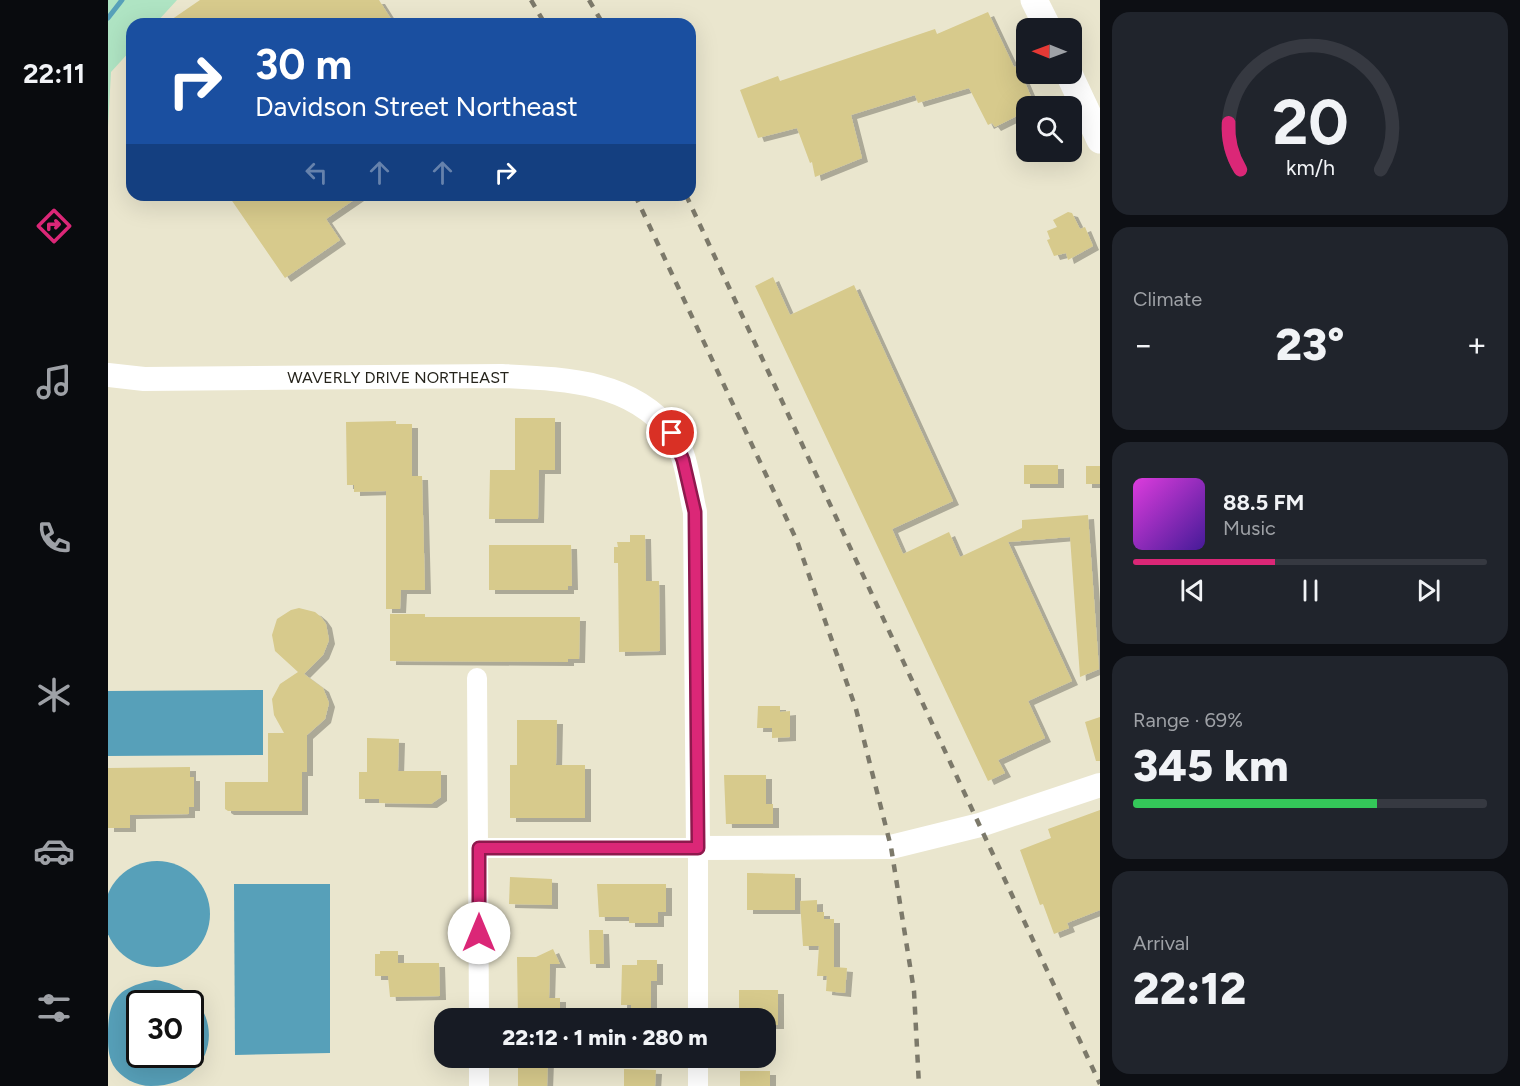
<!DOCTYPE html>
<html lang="en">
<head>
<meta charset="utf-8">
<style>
  body { margin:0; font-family:Figtree,sans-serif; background:#20242c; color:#f1f3f6; height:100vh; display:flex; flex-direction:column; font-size:22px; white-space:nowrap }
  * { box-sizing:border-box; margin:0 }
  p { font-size:20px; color:#9ea1a6 }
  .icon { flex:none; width:33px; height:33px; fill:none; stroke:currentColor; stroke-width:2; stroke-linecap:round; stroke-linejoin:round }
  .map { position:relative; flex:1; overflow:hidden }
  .details { display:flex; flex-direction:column; gap:12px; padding:12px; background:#0d0f14; width:420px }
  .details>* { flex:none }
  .top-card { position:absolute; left:18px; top:18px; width:570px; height:183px; border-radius:18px; box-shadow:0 6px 24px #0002; background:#1a4fa0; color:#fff; overflow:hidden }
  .needle { width:39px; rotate:271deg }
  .fabs { position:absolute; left:908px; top:18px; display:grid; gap:12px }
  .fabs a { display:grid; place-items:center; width:66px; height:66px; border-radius:12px; background:#171b24; box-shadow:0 6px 24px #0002; font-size:30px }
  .speed { position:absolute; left:18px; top:990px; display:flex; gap:12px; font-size:30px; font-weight:700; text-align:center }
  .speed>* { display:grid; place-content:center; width:78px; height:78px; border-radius:50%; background:#171b24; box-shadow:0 6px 24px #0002; line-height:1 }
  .speed .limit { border:3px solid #111; border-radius:9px; background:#fff; color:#111 }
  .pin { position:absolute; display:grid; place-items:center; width:51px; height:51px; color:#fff; margin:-26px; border:3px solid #fff; border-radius:50%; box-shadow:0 2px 6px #0007 }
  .me { position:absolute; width:66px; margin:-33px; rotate:0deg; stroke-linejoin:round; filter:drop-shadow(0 0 4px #0008) }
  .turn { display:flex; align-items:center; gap:21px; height:126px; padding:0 30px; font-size:27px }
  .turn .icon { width:78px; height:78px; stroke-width:2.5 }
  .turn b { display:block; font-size:42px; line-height:51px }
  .lanes { display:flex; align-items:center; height:57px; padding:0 30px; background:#0003; justify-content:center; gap:30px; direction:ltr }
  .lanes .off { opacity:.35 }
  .big { font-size:45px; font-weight:800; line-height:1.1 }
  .details .widget { flex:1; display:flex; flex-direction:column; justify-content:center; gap:9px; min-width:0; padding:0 21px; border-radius:18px; background:#20242c }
  .details .dial { align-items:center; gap:0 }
  .dial svg { height:156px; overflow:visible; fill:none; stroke:#363941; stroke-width:7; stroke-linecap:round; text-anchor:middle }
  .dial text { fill:#f1f3f6; stroke:none }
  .song { display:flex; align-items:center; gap:18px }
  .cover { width:72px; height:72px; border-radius:9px; background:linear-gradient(135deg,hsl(300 70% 55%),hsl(260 70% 35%)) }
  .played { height:6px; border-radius:3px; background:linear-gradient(90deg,#db2777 40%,#363941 40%) }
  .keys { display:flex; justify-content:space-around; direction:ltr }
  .heat { display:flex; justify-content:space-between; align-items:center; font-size:33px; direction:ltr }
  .charge { height:9px; border-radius:4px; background:linear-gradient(90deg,#34c759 69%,#363941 0) }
  .trip { position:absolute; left:326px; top:1008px; width:342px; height:60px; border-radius:18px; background:#171b24; box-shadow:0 6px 24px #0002; font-weight:800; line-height:60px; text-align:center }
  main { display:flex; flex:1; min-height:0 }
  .tabs { display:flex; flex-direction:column; width:108px; justify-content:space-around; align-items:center; background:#090b0e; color:#9ea1a6 }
  .tabs .icon { width:42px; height:42px }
  .tabs .current { color:#db2777 }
  .tabs b { font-size:27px; color:#f1f3f6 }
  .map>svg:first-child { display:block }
  .green { fill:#afe4c3 }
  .water { fill:#57a0b9; fill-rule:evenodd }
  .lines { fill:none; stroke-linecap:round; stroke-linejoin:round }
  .stream { stroke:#57a0b9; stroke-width:5 }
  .building { fill:#d7ca8c; filter:url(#shadow) }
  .minor { stroke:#fff; stroke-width:20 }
  .tertiary { stroke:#fff; stroke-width:24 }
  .secondary { stroke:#fff; stroke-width:27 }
  .rail { stroke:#7c796a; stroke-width:4.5; stroke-dasharray:8 8; stroke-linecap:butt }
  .route-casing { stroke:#8e194d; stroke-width:15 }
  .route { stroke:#db2777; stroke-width:10 }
  .labels { text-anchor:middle; stroke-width:6; stroke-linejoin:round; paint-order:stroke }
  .street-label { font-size:16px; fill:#25231b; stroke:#fff }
</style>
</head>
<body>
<main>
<nav class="tabs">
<b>22:11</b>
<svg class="icon current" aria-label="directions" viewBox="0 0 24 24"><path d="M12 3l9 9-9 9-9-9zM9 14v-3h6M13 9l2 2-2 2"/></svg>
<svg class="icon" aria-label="music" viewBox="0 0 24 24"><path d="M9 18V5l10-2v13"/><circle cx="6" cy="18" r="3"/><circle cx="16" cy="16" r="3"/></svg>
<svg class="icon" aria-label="phone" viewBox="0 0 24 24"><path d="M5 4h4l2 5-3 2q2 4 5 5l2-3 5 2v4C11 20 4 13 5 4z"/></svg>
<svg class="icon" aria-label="climate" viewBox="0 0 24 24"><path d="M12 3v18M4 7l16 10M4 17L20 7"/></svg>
<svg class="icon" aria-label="car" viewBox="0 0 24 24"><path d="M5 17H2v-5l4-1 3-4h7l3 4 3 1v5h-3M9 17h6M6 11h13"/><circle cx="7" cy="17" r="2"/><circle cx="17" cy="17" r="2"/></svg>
<svg class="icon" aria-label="filters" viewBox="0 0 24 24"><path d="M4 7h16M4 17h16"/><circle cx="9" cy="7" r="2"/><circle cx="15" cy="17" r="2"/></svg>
</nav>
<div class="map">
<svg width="992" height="1086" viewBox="0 0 992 1086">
  <defs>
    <filter id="shadow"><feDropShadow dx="6" dy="4" stdDeviation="0" flood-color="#0004"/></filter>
  </defs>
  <rect width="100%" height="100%" fill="#eae6ce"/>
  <!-- green -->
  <path class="green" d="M0,0H69L47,24H24V49L3,72L0,127Z"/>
  <!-- water -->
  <g class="water">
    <path d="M155,690V755L0,756V691Z"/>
    <circle cx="49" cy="914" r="53"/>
    <path d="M126,884H222V1053L127,1055Z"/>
    <path d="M47,980C121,990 118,1086 43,1086C28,1086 13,1078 5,1065C0,1055 0,1046 0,1034C0,998 11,987 47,980ZM32,1004H82V1054H32Z"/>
  </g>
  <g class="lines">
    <!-- stream -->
    <path class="stream" d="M0,18L14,0"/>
  </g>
  <!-- building -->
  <g class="building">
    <path d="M92,0H271L283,19L276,24H57Z"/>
    <path d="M880,12L906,67L910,66L927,106H918V110L905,118L887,127L884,123L880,125L861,88L810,103L807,95L743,115L754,158L707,177L704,162L702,163L689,128L650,138L632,90L670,76L672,81L827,29L829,34Z"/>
    <path d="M120,195H253L218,219L232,240L177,278Z"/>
    <path d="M960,212L964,213L972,229L977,227L985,246L960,260L958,253L946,256L939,240L942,239L939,231L949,227L945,220Z"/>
    <path d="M665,277L682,315L746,285L845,501L784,529L795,554L841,532L852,557L914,528V520L980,515L991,669L972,677L962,537L900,542L964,681L920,701L937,738L890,760L897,773L880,781L647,286Z"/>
    <path d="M407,418H447V470H431L430,519H381L382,470H407Z"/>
    <path d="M288,421V424H304V476H314L317,590H293L292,609H278V491L246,492V485H239L238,422Z"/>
    <rect x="916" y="465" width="34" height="19"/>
    <rect x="978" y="466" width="14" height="18"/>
    <path d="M522,535H537L538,581H551L552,651L511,652L510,563H506V547H510L509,542H522Z"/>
    <path d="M381,545H463L464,586H460V590H381Z"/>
    <path d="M191,608L207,612L213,617L218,624L221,640L215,655L196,674L215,688L221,703L217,719L199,735V772H194V811H120L117,809V782H160V733H176L166,715L164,699L172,684L190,672L167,651L164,635L169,619L183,610Z"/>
    <path d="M282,614H317V617H472L471,659H460V662L282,661Z"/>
    <path d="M650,706H672V712L682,711V737L664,738V728H649Z"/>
    <path d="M992,717V761H988L977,722Z"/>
    <path d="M409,720H449L448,765H477V818H402V765H409Z"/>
    <path d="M259,738L291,739L290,771H333V797L323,804L271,803V799H251V772H259Z"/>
    <path d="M82,767V777H86V807H81V814L22,815V828H0V768Z"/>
    <path d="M616,775H658V804H665V824H618Z"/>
    <path d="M992,810V910L959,923L961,928L946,934L935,904L932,905L912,850L943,838L940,829Z"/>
    <path d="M639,873L687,874V910H639Z"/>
    <path d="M402,877L444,879V905L401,904Z"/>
    <path d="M489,884H558V912H550V923H521V917H491Z"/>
    <path d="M709,900V912H716V919H726V967L739,968L737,993L718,991L719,976H709L711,946H695L692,901Z"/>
    <path d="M481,930H495L496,964H482Z"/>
    <path d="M445,949L452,964H442L441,998H452V1018H410L409,957H428Z"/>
    <path d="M272,951H290V963H331L332,996L282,997L280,976H267V954H272Z"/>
    <path d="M529,960H549V981H543V1009H523V1005H513L514,965H529Z"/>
    <path d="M631,990H670V1025H657V1018H631Z"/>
    <path d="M410,1058H440L439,1086H410Z"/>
    <path d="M516,1069L548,1070L547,1086H516Z"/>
    <rect x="632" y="1071" width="30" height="15"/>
  </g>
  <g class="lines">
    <!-- minor -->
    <g class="minor">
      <path d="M369,678L371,1018"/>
      <path d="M371,848H590V1018"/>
      <path d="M371,1058V1086"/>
      <path d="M590,1058V1086"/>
    </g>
    <!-- tertiary -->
    <path class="tertiary" d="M0,375L36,379L394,376C455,379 522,380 563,432C579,452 581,488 587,512L590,848L783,847L872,825L992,785"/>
    <!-- secondary -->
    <g class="secondary">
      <path d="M926,0L940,28"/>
      <path d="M961,74L992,140"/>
    </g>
    <!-- rail -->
    <g class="rail">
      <path d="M423,0L437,24"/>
      <path d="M481,0L495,24"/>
      <path d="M527,195L689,541L748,709L783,847L806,991L811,1086"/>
      <path d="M578,195L992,1084"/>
    </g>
  </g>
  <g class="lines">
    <defs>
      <path id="route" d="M371,933V848H590L587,512L575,460L564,433"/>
    </defs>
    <!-- route casing -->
    <use href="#route" class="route-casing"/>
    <!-- route -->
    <use href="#route" class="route"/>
  </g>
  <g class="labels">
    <!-- street labels -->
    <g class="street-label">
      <text x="290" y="383">WAVERLY DRIVE NORTHEAST</text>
    </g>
  </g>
</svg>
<div class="fabs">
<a><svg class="needle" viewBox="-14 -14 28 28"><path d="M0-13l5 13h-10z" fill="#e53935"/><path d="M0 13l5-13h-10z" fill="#9ea1a6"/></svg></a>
<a><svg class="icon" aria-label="search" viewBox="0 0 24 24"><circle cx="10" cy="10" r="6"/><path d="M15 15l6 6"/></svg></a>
</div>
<div class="speed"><div class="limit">30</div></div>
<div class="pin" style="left:564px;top:433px;background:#d93025"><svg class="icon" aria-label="arrive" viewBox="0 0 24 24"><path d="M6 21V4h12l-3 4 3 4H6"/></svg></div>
<svg class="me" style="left:371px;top:933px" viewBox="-20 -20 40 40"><circle r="19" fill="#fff"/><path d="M0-13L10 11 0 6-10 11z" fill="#db2777"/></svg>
<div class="trip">22:12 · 1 min · 280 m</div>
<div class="top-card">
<div class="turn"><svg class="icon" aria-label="right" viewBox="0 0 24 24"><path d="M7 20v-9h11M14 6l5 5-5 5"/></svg><div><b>30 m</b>Davidson Street Northeast</div></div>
<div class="lanes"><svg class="icon off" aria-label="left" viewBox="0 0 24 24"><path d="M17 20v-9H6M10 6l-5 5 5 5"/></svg><svg class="icon off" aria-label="ahead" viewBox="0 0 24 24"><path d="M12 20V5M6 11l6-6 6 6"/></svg><svg class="icon off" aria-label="ahead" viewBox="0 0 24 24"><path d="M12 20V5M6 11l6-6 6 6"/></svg><svg class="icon" aria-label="right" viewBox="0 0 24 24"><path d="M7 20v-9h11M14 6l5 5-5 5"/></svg></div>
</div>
</div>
<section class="details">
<div class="widget dial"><svg viewBox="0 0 100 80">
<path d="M14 69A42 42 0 1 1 86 69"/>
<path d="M14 69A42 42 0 0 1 8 45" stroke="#db2777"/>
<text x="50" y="56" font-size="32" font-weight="700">20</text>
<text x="50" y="72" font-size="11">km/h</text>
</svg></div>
<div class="widget"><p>Climate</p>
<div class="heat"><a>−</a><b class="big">23°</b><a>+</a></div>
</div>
<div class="widget">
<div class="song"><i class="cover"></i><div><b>88.5 FM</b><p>Music</p></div></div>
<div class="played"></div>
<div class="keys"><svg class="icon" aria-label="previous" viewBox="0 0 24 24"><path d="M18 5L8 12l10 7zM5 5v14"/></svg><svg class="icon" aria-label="pause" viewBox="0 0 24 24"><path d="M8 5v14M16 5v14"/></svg><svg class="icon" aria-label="next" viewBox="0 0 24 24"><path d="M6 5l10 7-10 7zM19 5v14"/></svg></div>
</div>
<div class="widget"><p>Range · 69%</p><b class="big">345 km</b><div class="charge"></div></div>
<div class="widget"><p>Arrival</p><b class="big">22:12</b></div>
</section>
</main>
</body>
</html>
